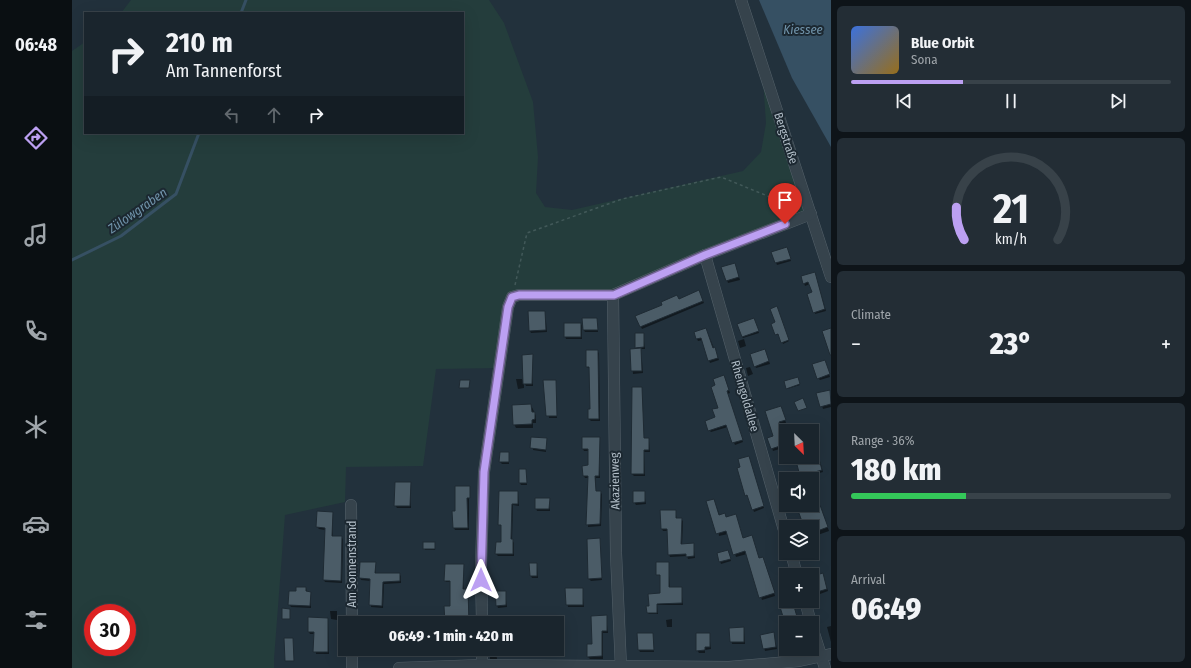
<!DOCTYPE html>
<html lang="en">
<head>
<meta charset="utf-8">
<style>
  body { margin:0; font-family:"Fira Sans Condensed",sans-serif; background:#232d35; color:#f1f3f6; height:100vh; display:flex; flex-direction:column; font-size:15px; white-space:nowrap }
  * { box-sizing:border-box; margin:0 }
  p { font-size:13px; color:#9fa5aa }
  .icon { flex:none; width:22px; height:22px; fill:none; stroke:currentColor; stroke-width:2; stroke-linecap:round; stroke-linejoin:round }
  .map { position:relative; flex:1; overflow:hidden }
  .drawer { display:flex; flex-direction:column; gap:6px; padding:6px; background:#0e1419; width:360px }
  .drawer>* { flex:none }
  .banner { position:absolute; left:12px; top:12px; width:380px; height:122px; border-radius:0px; box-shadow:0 4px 16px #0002,0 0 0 1px #384249; background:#1a252d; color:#f1f3f6; overflow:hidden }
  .needle { width:26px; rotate:156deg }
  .buttons { position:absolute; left:707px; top:424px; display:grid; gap:8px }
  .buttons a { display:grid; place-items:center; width:40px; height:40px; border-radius:0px; background:#1a252d; box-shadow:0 4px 16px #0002,0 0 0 1px #384249; font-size:20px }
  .speed { position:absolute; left:12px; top:604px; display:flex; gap:8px; font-size:20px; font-weight:700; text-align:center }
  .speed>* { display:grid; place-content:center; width:52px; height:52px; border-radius:50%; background:#1a252d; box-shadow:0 4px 16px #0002,0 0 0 1px #384249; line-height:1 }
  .speed .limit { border:6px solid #d22; background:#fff; color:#111 }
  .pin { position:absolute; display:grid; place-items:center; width:34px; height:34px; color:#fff; margin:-41px -17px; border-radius:50% 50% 50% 0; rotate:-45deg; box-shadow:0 0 4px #0007 }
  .pin .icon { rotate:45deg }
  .me { position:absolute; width:44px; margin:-22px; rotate:0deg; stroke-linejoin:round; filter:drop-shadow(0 0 3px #0008) }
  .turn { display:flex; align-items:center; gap:14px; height:84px; padding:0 16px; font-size:18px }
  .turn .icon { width:52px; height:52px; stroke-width:2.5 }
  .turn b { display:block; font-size:28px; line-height:34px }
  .lanes { display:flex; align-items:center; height:38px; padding:0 16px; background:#0003; justify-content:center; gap:20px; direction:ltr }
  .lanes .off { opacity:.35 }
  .big { font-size:30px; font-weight:800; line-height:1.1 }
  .drawer .tile { flex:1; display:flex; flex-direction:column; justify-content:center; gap:6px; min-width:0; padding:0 14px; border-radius:6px; background:#232d35 }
  .drawer .dial { align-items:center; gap:0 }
  .dial svg { height:104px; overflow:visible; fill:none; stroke:#384249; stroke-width:7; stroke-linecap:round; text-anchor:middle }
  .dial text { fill:#f1f3f6; stroke:none }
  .song { display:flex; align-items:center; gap:12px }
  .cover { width:48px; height:48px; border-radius:6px; background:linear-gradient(135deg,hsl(220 70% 55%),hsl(40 70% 35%)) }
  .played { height:4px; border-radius:2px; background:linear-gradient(90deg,#bca0f2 35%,#384249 35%) }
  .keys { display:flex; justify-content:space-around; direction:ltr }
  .heat { display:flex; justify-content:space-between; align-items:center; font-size:22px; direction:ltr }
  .charge { height:6px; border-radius:3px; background:linear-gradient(90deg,#34c759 36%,#384249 0) }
  .trip { position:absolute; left:266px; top:616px; width:226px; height:40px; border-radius:0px; background:#1a252d; box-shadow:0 4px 16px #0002,0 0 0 1px #384249; font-weight:800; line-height:40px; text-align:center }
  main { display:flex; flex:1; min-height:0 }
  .tabs { display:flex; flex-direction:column; width:72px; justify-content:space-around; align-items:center; background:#0a0f12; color:#9fa5aa }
  .tabs .icon { width:28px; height:28px }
  .tabs .current { color:#bca0f2 }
  .tabs b { font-size:18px; color:#f1f3f6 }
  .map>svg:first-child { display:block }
  .green { fill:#243d3c; fill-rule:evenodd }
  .water { fill:#365063 }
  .shadow { fill:#0007 }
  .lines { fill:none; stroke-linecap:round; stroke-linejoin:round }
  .stream { stroke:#365063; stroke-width:3 }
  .building { fill:#4b5c67; stroke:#1e2a33 }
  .minor-casing { stroke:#54616a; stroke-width:12 }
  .path { stroke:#425959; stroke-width:1.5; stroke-dasharray:3 3; stroke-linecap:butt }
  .minor { stroke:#36434c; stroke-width:11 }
  .route-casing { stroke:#7a689d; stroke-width:10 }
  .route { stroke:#bca0f2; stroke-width:7 }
  .labels { text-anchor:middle; stroke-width:4; stroke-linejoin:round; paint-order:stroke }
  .street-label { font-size:12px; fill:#b2bec8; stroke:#1c2831 }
  .water-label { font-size:13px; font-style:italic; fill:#7194ab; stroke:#1c2831 }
</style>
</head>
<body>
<main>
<nav class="tabs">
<b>06:48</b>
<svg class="icon current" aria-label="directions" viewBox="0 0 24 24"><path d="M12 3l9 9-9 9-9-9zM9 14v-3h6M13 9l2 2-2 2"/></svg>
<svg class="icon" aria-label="music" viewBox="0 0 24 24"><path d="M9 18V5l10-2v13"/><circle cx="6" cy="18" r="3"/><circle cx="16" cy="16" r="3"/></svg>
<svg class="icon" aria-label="phone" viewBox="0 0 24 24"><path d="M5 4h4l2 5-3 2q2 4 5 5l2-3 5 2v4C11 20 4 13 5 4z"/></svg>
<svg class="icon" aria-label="climate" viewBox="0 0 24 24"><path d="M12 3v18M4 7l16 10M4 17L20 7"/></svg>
<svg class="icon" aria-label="car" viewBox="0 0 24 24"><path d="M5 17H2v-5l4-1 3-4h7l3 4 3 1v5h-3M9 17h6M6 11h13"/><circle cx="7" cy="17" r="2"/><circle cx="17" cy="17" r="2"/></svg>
<svg class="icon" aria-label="filters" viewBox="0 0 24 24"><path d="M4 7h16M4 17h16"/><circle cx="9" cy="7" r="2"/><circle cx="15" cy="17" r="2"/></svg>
</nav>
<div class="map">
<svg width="759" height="668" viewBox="0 0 759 668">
  <rect width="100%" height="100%" fill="#22313c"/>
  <!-- green -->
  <path class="green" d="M59,0H417L432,23L461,102L466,157L464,193L473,207L500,210L671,171L689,152L694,123L690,66L739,214L541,295L440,297L427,368L364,369L351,466L274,467L273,502L213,515L202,659V668H0V51L13,42V133H391V13H49ZM21,613H55V647H21Z"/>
  <!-- water -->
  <path class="water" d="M687,0H759V147L720,78Z"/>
  <!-- shadow -->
  <g class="shadow">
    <path d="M716,251L719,261L705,265L701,253Z"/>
    <path d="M664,267L668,280L656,283L651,268Z"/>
    <path d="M743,273L754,311L743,314L741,293L738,284L733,286L730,277Z"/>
    <path d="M628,294L632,303L570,329L564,317Z"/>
    <path d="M705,309L717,341L711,344L708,335H704L700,324L705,323Z"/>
    <path d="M473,312L475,332L459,333L458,331Z"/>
    <path d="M525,319L526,332H513L510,327V339H494L493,336L509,324L512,329Z"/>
    <path d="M683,321L687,333L671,338L670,337Z"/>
    <path d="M634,329L647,360L638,363L631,340L626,341L625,339Z"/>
    <path d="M571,334L573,349H569L571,373L561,374L559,350L565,349L564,347Z"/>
    <path d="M672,339L674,346L668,348L666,341Z"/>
    <path d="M515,351H525L527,353L528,421H519L517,419V410H519L518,369L515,367Z"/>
    <path d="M694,352L698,364L684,368L683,366Z"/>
    <path d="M460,355L461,386H454L452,382V388L446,389L444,379H450L452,382Z"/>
    <path d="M754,363L758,377L748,380L746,378Z"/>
    <path d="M678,367L681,374L676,376L674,368Z"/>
    <path d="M653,378L658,393L655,394L671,442L663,445L656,427L639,432L637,430L644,418Z"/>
    <path d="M725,378L728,385L715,389L713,382Z"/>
    <path d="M483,381L485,418H477L475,394Z"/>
    <path d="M570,388L572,439H576L577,441L578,452H572L573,476H562L560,474Z"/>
    <path d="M757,391L759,407L751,409L746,394Z"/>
    <path d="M459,405L464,416V423H461V428H444L442,424Z"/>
    <path d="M710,409L714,423L708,425L714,447L701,451L697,438L702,437Z"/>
    <path d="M460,438L474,439V452L461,450Z"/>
    <path d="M527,438L528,478H524V492H528L530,494L529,526L516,527L517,478H513L512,476L517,466V451H512L511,449Z"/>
    <path d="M437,453V464H430L428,462Z"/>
    <path d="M677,457L692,508L682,512L677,497L674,495Z"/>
    <path d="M747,458L751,472L730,478L725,462Z"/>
    <path d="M454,470L455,485H449L448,483Z"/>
    <path d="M339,483V508H325L323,505Z"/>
    <path d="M397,487V530H383L382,528L384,512Z"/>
    <path d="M446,492L447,506L441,505L440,540L442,543V556H426L424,554L430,543V526L427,524Z"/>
    <path d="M572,492L574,504L564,505L562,502Z"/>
    <path d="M477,499L478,511H465L464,508Z"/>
    <path d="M642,500L648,516L654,518L671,539L680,536L687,559L691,558L692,561L703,596L690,600L675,554L664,557L656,534L647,536Z"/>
    <path d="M720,505H735L750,510L757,531L740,537V527H733L726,507L721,508Z"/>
    <path d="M603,511L605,519H609L611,521L610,545L621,544L623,558L616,559L615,556L598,557L597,554L596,531H591L590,529Z"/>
    <path d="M261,513V537H269L271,539L270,583L253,582L252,580L253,530L247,529L245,527Z"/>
    <path d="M527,539L530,580L519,581L517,579Z"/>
    <path d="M352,543L363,544V550H353Z"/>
    <path d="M657,553L659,561L649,564L648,561Z"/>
    <path d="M303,563L304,574H327L329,576V583L312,584L311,608L299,607V581L289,580L288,578Z"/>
    <path d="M596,563L598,588H609L611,605H585L586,614H577L576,613L578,607L589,594V576L585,574Z"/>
    <path d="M458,564H464L465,566L466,578H460L459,576Z"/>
    <path d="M391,565L392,590H396L397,592V623H374L379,607V582H374L373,580Z"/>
    <path d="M751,576L756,591L748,594L746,592Z"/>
    <path d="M234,588L235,592L239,595V608L219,607L217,604L225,592Z"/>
    <path d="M494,589H510L512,607H496Z"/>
    <path d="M433,592L435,607L426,608L425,605Z"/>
    <path d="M722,607L726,622L714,624L709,608Z"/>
    <path d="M258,611H265V620L259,619Z"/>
    <path d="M534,616L536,633H531V659H518L516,657L521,645Z"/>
    <path d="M319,618H337L339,623H319Z"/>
    <path d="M256,619L257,654H244L243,634H238L237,632Z"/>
    <path d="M600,619V627H595L594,620Z"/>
    <path d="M759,626V642L755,627Z"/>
    <path d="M672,628L673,644H660L658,629Z"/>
    <path d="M581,634L582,652H568L567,650Z"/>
    <path d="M637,634L639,649L633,650V653H627L625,650Z"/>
    <path d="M689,636H702L705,649L693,651Z"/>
    <path d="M289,649H303L304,654L290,655Z"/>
    <path d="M428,649H467V651L429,655Z"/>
    <path d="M418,651H424L425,659H418Z"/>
  </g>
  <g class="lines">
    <!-- stream -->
    <g class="stream">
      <path d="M169,13L174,0"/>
      <path d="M0,260L49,236L104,194L127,133"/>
    </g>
  </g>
  <!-- building -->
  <g class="building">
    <path d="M715,247L719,259L703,263L699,252Z"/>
    <path d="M663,263L667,277L654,281L649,267Z"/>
    <path d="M743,272L753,309L741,313L735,294L740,292L736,282L731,284L729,276Z"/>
    <path d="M627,290L631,301L568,327L563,316L590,305L589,302L605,295L607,299Z"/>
    <path d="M705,306L717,340L709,343L706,334L703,335L699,324L703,322L698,309Z"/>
    <path d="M456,311H473L474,330L457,331Z"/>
    <path d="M510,318H525L526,330H511Z"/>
    <path d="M682,318L687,331L670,337L665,324Z"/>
    <rect x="492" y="323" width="17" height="14"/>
    <path d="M634,328L641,348L643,347L646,358L636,361L629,338L624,339L622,332Z"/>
    <path d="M759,328V355H758L750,331Z"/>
    <path d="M563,333H572V347L563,348Z"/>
    <path d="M569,348L570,371H559L558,349Z"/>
    <path d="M693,349L697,361L682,367L678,354Z"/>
    <path d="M514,350H526L527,419H516V409H518L517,367H514Z"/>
    <path d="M461,354L460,384H451L450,355Z"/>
    <path d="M753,360L758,374L745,379L740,364Z"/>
    <path d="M652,375L657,390L655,391L671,440L660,443L654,425L636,431L633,421L643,417L640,409L646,408L639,387L643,385L641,379Z"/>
    <path d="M726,377L728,384L714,389L712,381Z"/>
    <path d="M388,380H398L397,388H387Z"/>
    <path d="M471,380H484L485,416H474Z"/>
    <path d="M560,387H570L572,438H577V450H572V474H559Z"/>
    <path d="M758,390L759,404L748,407L744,393Z"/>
    <path d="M731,398L735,408L726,411L722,402Z"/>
    <path d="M459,404L460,412H463V419L460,420V424L441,425L440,405Z"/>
    <path d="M709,406L714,420L707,422L714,444L699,449L695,438L701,436L693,411Z"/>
    <path d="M459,437L475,438L474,450L458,448Z"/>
    <path d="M510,437H528L527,476H523L524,491H529L528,524L514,525L516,476H511L510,466L516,465V449H510Z"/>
    <path d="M428,452H437V462H427Z"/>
    <path d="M746,455L750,470L728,476L724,461Z"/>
    <path d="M677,456L692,506L680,510L675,495L673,496L665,468L668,467L666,459Z"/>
    <path d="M447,469H454L455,483H447Z"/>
    <path d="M323,482H339L338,506H322Z"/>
    <path d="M383,486H398V498H395L396,528H381L380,511H383Z"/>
    <path d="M427,491H446V504H440L439,539H441V554H423L424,542H429V525H426Z"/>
    <path d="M561,491H573V502L561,503Z"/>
    <path d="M463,498H478L477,509H463Z"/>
    <path d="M642,499L647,515L653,513L654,517L664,514L671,538L680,535L687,558L691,557L703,593L687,598L673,551L661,555L654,531L644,534L634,501Z"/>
    <path d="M724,505H748L756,527L740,533V527H732Z"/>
    <path d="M588,510H604V518H610L609,544L622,543V556L614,557V554L596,555L595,529H589Z"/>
    <path d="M245,511L261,512L260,536H270L269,581L251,580L253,528L244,527Z"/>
    <path d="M528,538L530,578L516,579L515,539Z"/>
    <rect x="351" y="542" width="12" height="7"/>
    <path d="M656,550L659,559L647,562L645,553Z"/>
    <path d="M288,562H304L303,573H328V581L311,582L310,606L297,605L298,579L287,578Z"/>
    <path d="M584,562H597V587H610V603L585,604V613H575L574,606H577L576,594L588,593V575H584Z"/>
    <path d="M457,563H465V576H458Z"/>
    <path d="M373,564H392L391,589H396L397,623H373L372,606H378V581H372Z"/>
    <path d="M751,573L755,589L745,592L741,576Z"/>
    <path d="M224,587H234V591L239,592L238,606L216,605L217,591H224Z"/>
    <path d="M493,588H511V605H494Z"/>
    <path d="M423,591H434V605L424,606Z"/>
    <path d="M721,603L726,620L713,623L708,607Z"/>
    <path d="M210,608L218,609V619H210Z"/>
    <path d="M535,615V631H530V656L515,657V644H520L519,616Z"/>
    <path d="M236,617L256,618V652H241L242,632H236Z"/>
    <path d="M672,627V642H658L657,628Z"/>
    <path d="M702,632L704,647L691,649L688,635Z"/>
    <path d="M565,633H581L582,650H566Z"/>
    <path d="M624,633H638V647H633V650L624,651Z"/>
    <path d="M212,638H221L222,661H213Z"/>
  </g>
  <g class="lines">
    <defs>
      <g id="minor">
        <path d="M669,0L759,277"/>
        <path d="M633,255L714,537"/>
        <path d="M541,295L544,553L549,668"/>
        <path d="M279,505L280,623"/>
        <path d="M719,553L725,575"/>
        <path d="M733,601L739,623"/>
        <path d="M410,623L409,566L412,472L436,307L440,297L447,295H541L633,255L739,214"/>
        <path d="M740,627L753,668"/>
        <path d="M280,649V668"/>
        <path d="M410,649V668"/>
        <path d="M327,668L410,665L657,667L727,661L759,654"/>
      </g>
    </defs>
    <!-- minor casing -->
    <use href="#minor" class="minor-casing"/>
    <!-- path -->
    <path class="path" d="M443,285L455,233L550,199L649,177L725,208"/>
    <!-- minor -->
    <use href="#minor" class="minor"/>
  </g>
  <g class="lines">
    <defs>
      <path id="route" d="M409,580L412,472L436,307L440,297L447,295H542L633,255L713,224"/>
    </defs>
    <!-- route casing -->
    <use href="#route" class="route-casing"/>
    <!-- route -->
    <use href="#route" class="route"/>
  </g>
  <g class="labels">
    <!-- street labels -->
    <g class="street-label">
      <text transform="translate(714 138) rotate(72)" y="4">Bergstraße</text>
      <text transform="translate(673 396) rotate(74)" y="4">Rheingoldallee</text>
      <text transform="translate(543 481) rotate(-91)" y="4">Akazienweg</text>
      <text transform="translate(280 564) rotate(-90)" y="4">Am Sonnenstrand</text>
    </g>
    <!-- water labels -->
    <g class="water-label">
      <text x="731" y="34">Kiessee</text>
      <text transform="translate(65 210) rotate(-35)" y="5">Zülowgraben</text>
    </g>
  </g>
</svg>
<div class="buttons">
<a><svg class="needle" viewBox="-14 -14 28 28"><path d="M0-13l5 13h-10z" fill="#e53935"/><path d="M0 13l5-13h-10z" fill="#9fa5aa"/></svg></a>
<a><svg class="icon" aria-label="sound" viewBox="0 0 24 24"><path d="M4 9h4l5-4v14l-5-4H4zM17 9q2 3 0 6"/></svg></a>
<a><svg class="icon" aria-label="layers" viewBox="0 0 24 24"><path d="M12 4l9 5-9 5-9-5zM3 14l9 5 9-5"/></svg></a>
<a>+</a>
<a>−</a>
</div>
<div class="speed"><div class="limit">30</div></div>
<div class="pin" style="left:713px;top:224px;background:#d93025"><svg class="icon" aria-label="arrive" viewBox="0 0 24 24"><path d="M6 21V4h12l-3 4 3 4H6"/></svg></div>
<svg class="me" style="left:409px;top:580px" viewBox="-20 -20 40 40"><path d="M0-17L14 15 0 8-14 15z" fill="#bca0f2" stroke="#fff" stroke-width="4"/></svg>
<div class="trip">06:49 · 1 min · 420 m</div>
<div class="banner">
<div class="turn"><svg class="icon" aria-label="right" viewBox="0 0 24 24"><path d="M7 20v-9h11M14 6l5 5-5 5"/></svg><div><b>210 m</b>Am Tannenforst</div></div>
<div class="lanes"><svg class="icon off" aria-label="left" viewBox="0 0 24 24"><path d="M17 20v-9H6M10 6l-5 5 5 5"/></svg><svg class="icon off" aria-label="ahead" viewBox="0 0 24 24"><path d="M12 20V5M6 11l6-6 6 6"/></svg><svg class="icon" aria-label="right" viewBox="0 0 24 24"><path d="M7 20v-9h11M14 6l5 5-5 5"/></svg></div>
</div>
</div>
<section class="drawer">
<div class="tile">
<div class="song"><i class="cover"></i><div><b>Blue Orbit</b><p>Sona</p></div></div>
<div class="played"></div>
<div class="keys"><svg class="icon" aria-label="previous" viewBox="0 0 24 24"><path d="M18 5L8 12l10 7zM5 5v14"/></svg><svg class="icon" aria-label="pause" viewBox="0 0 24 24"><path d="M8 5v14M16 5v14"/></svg><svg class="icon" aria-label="next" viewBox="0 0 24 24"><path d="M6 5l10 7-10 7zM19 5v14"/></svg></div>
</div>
<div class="tile dial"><svg viewBox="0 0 100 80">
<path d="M14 69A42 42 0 1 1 86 69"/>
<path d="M14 69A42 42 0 0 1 8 44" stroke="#bca0f2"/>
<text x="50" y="56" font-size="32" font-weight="700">21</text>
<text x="50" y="72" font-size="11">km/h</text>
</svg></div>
<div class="tile"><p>Climate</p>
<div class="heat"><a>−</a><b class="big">23°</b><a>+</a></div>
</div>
<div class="tile"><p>Range · 36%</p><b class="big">180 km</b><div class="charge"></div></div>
<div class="tile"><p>Arrival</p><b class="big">06:49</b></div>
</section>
</main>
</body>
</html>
